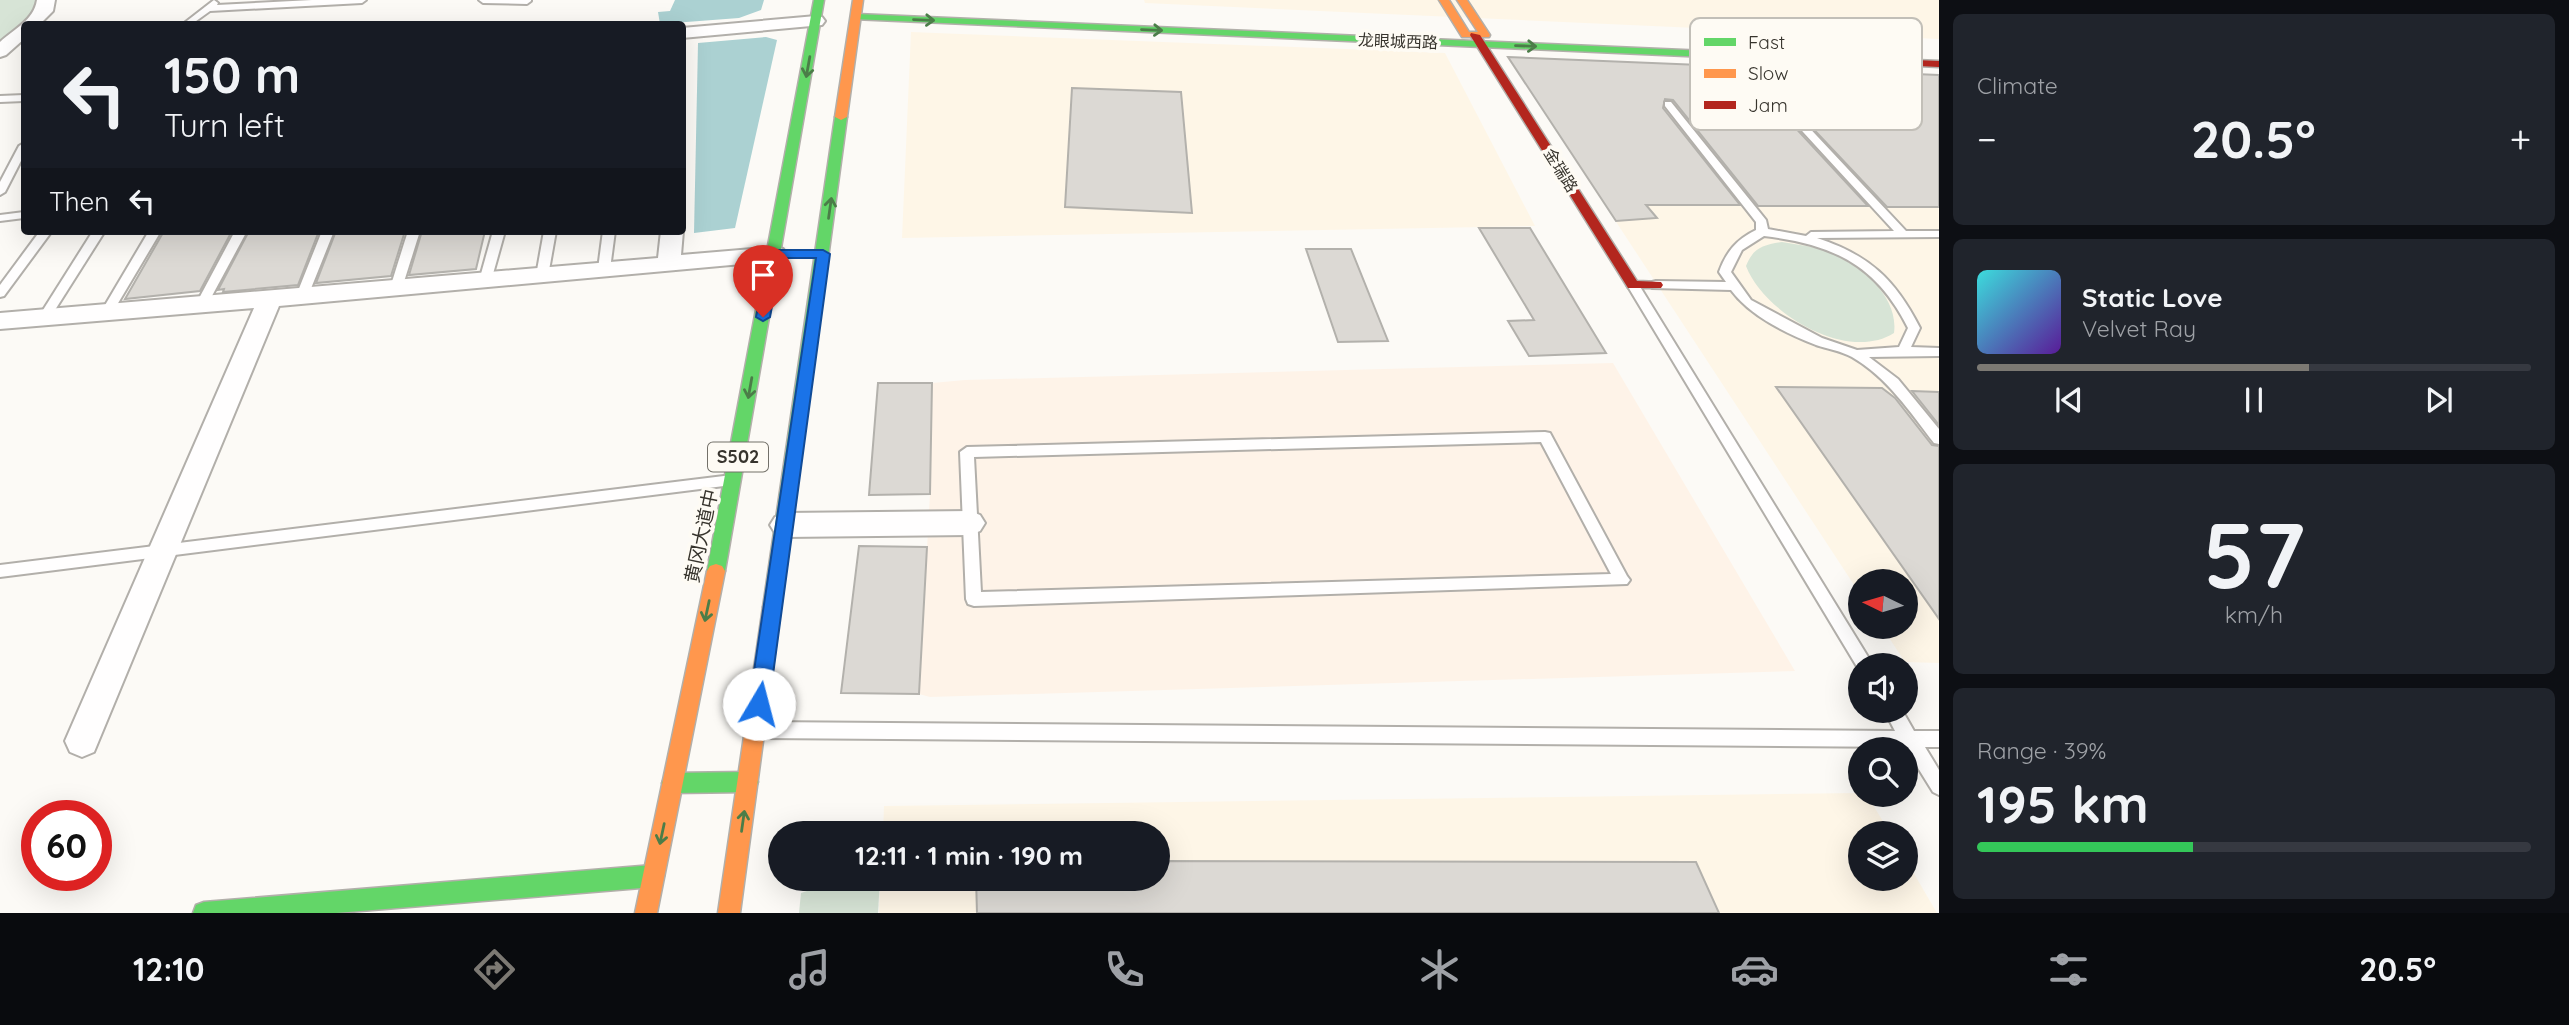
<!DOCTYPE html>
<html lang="en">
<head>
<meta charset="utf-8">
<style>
  body { margin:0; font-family:Quicksand,"Noto Sans SC",sans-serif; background:#20242c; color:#f1f3f6; height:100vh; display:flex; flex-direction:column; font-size:26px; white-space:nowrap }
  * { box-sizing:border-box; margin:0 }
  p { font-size:23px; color:#9ea1a6 }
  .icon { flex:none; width:38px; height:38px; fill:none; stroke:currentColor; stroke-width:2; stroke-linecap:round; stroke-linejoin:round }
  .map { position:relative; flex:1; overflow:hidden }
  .panel { display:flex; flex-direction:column; gap:14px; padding:14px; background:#0d0f14; width:630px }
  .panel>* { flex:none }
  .banner { position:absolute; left:21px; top:21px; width:665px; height:214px; border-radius:7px; box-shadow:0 7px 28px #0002; background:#171b24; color:#f1f3f6; overflow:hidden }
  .needle { width:46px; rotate:275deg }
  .controls { position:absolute; left:1848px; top:569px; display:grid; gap:14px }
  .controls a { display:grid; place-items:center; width:70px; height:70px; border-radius:50%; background:#171b24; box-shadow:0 7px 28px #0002; font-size:35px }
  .speed { position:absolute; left:21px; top:800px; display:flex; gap:14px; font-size:35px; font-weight:700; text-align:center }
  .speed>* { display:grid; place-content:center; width:91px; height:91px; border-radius:50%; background:#171b24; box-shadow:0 7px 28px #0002; line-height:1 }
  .speed .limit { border:10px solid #d22; background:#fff; color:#111 }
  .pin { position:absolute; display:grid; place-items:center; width:60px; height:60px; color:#fff; margin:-72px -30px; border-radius:50% 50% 50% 0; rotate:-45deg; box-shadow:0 0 7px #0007 }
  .pin .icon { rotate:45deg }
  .me { position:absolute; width:77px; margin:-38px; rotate:8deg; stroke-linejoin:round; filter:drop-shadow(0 0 5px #0008) }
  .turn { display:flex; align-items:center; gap:24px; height:147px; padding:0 28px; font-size:32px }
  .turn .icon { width:91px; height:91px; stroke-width:2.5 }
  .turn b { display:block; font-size:49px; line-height:60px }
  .then { display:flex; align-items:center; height:66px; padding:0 28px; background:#0003; gap:14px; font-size:26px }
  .big { font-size:52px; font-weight:800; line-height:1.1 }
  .panel .tile { flex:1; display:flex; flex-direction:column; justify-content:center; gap:10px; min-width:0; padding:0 24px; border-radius:10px; background:#20242c }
  .panel .dial { align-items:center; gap:0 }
  .dial b { font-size:91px; line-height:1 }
  .song { display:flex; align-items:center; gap:21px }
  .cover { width:84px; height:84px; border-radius:10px; background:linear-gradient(135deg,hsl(180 70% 55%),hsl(270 70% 35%)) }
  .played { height:7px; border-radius:4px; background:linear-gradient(90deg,#7c7973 60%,#363941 60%) }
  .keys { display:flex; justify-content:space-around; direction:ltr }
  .heat { display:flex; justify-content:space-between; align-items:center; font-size:38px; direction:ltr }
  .charge { height:10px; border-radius:5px; background:linear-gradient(90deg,#34c759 39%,#363941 0) }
  .trip { position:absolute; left:768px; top:821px; width:402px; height:70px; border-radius:35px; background:#171b24; box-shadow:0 7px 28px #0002; font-weight:800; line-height:70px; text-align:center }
  .menu { display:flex; height:112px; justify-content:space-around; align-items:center; background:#090b0e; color:#9ea1a6 }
  .menu .icon { width:49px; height:49px }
  .menu .on { color:#7c7973 }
  .menu b { font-size:32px; color:#f1f3f6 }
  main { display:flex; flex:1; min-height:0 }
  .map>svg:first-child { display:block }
  .commercial { fill:#fef3e8 }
  .built { fill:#fef6e7 }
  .green { fill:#d7e4d6 }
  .water { fill:#abd1d2 }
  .building { fill:#dcd9d4; stroke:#b3b1ac; stroke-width:2 }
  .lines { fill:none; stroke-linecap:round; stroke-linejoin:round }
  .lane-casing { stroke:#b2afaa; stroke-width:4 }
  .street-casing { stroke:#b2afaa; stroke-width:4 }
  .fast-casing { stroke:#b2afaa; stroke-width:3 }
  .slow-casing { stroke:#b2afaa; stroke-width:3 }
  .jam-casing { stroke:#b2afaa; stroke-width:3 }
  .lane { fill:#fffefe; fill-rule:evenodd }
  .street { fill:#fffefe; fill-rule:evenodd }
  .fast { fill:#63d668; fill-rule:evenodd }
  .slow { fill:#ff974d; fill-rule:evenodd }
  .jam { fill:#b3261e; fill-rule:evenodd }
  .oneway { stroke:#4b7d48 }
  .route { fill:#1a73e8; stroke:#114b97; stroke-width:2 }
  .labels { text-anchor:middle; stroke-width:7; stroke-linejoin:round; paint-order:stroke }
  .far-street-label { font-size:16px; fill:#37342d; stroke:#fefbf4 }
  .shield { fill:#fefbf4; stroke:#737069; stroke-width:2 }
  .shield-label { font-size:18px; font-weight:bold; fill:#37342d }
  .street-label { font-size:19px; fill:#37342d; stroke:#fefbf4 }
  .key { fill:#fefbf4; stroke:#c2bfb8; stroke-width:2 }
  .key-label { font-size:19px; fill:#37342d }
</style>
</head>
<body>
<main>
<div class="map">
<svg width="1939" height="913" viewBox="0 0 1939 913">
  <rect width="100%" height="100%" fill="#fcfaf6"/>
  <!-- commercial -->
  <path class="commercial" d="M1613,363L1795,671L930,697L919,694L930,494L932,383L965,380Z"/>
  <!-- built -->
  <g class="built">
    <path d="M1144,0H1939V39L1145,3Z"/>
    <path d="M911,32L1445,53L1535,226L902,238Z"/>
    <path d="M1508,57L1939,75V663L1905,662L1882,627L1906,626V581H1860V594Z"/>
    <path d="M1860,793L1867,795L1890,833H1860V878H1906V860L1937,913H879L880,879L1158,878V833H883L884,806Z"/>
  </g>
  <!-- green -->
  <g class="green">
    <path d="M0,0H38L34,17L0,41Z"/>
    <path d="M1782,242C1798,245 1815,246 1830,253C1861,266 1899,296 1894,333C1847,363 1764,313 1746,266C1753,248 1763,245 1782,242Z"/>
    <path d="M842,879H880L878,913H799L801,893Z"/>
  </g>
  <!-- water -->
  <g class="water">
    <path d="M675,0H764L761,10L739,18L660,24L658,12L670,11Z"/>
    <path d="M766,37L777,40L735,228L694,233L698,43Z"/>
  </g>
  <!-- building -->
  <g class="building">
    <path d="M1508,57L1939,75V207H1887L1787,101L1779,102V110L1868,206H1758L1673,100L1665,99L1663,108L1740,205H1646L1657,218L1616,221Z"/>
    <path d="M1072,88L1181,92L1192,213L1065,207Z"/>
    <path d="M1479,228H1530L1606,353L1529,356L1508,321L1534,320Z"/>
    <path d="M164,231H232L200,291L125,299Z"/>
    <path d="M249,231H319L298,285L223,292L224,289L218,290Z"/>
    <path d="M336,231H405L391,276L316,283Z"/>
    <path d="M422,231H485L476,269L409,275Z"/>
    <path d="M1306,249H1351L1388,341L1338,342Z"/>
    <path d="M878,383H932L930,494L869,495Z"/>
    <path d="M1776,387L1882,388L1895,398L1932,445L1939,446V619Z"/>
    <path d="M1912,391L1939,392V425Z"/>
    <path d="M859,546L927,547L919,694L841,693Z"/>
    <path d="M1158,861L1696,862L1719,913H977L976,878H1158Z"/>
  </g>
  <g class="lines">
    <defs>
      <g id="lane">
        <path d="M312,0H366L362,3L210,11L192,24H183L214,0L218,3L217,5Z"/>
        <path d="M479,0H531V1L527,4L483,3Z"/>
        <path d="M24,95V101L0,102V96Z"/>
        <path d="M1665,102H1671L1766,220L1768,229L1806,236L1811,232L1894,231L1781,108V104H1787L1906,231H1939V237L1817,238C1869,255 1895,279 1920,328L1911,347L1939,348V356L1869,357L1898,379L1939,429V444L1934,443C1910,412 1887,377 1852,357C1841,351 1828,349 1816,345C1786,333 1750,316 1731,290L1652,288L1650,285L1652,282L1656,281L1726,282L1719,272C1726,252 1737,239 1756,230V222L1665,106ZM1764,236C1832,244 1876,264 1908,328L1899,347L1857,350L1822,338L1751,300L1731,272L1742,250Z"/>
        <path d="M24,143V155L5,192L0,195V182L19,146Z"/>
        <path d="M24,212V218L0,221V215Z"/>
        <path d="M40,231H52L4,296L0,297V285Z"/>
        <path d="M93,231H105L48,321H40L38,318Z"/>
        <path d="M149,231H161L111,315H103L101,312Z"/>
        <path d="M235,231H247L206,307H198L196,304Z"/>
        <path d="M322,231H334L308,296L306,299H298L296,296Z"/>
        <path d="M408,231H420L402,288L396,292L390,288Z"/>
        <path d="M493,231H505L491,281L485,285L479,281Z"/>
        <path d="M544,231H556L548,276L542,280L536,276Z"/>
        <path d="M603,231H615L610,269L604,273L598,269Z"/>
        <path d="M1633,281L1639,285L1873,665H1860L1859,670L1627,285Z"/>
        <path d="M1545,432L1550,433L1627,576L1630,580L1627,584L974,606L968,604L966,599L960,452L967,447ZM1541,442L1611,574L981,592L974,457Z"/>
        <path d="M732,475L737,476L739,480L737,484L732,485L0,577V565Z"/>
        <path d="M1884,710H1902L1914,731H1939V747H1925L1939,770V795L1933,792L1905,747L760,738L754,736L751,730L754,724L760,722L1895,731Z"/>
      </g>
      <g id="street">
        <path d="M37,0H55L53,11L40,24H24V39L6,55L0,57V42C14,29 34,20 37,0Z"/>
        <path d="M816,16L822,17L825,21L822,25L682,38V28Z"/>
        <path d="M682,230L683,231L681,255L775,247L783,249L787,254L783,259L775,261L279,306L94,752L82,757L70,752L65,741L254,308L0,329V313L658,258L661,231Z"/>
        <path d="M970,511L980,515L985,523L980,531L970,535L785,537L775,533L770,525L775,517L785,513Z"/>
      </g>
      <g id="fast">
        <path d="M814,0H824L725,571L722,576L716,578L710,576L707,571Z"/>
        <path d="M856,14L1799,55L1804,58L1799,61L853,19V15Z"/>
        <path d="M841,114L847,117L781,607L778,612L772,614L766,612L763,607L835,117Z"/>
        <path d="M748,772L755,775L758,782L755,789L748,792L672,793L665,790L662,783L665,776L672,773Z"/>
        <path d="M653,865L661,868L664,876L661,884L653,887L336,913H193L196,905L204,902Z"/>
      </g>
      <g id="slow">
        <path d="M853,0H863L847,117L841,120L835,117Z"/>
        <path d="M1439,0H1449L1469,32H1478L1457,0H1467L1490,35L1489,37H1462Z"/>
        <path d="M716,564L722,566L725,571L657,913H635L707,571L710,566Z"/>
        <path d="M772,600L778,602L781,607L740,913H718L763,607L766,602Z"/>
      </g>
      <g id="jam">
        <path d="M1471,33L1480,35L1637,281L1661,282L1663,285L1661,288H1628L1470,35Z"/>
        <path d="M1799,55L1939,61V67L1795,60L1794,58Z"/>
      </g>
    </defs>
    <!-- lane casing -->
    <use href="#lane" class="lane-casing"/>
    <!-- street casing -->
    <use href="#street" class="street-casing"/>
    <!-- fast casing -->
    <use href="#fast" class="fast-casing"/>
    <!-- slow casing -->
    <use href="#slow" class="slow-casing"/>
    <!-- jam casing -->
    <use href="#jam" class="jam-casing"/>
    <!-- lane -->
    <use href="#lane" class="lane"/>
    <!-- street -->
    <use href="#street" class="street"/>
    <!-- fast -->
    <use href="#fast" class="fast"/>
    <!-- slow -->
    <use href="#slow" class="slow"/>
    <!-- jam -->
    <use href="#jam" class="jam"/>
  </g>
  <!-- one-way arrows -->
  <defs><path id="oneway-shaft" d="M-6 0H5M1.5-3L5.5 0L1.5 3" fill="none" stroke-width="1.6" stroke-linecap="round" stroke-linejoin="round" transform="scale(1.75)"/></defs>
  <g class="oneway">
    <use href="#oneway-shaft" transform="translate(924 20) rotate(2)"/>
    <use href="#oneway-shaft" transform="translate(1152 30) rotate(2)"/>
    <use href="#oneway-shaft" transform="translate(1526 46) rotate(2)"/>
    <use href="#oneway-shaft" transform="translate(808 67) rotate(100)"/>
    <use href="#oneway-shaft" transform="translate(830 208) rotate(-82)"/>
    <use href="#oneway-shaft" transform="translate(750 388) rotate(100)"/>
    <use href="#oneway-shaft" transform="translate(707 611) rotate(102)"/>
    <use href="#oneway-shaft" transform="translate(743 821) rotate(-82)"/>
    <use href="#oneway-shaft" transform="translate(662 834) rotate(102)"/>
  </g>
  <!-- route -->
  <path class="route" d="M775,250H823L830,254L769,704L766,711L759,713L752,711L749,704L816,258H781L770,317L763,321L756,317L768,254Z"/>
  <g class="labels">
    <!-- far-street labels -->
    <g class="far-street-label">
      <text transform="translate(1398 41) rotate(2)" y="6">龙眼城西路</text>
      <text transform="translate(1561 170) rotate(58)" y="6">金瑞路</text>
    </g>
    <!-- shield labels -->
    <rect class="shield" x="708" y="442.5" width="60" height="29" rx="5"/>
    <g class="shield-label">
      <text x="738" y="463">S502</text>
    </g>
    <!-- street labels -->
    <g class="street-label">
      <text transform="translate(701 536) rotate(-78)" y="7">黄冈大道中</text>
    </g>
  </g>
  <!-- legend -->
  <rect x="1690" y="18" width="232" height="112" rx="10" class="key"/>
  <rect x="1704" y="38" width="32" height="8" fill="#63d668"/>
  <rect x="1704" y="69" width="32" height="9" fill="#ff974d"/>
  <rect x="1704" y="101" width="32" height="8" fill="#b3261e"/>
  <g class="key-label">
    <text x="1748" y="49">Fast</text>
    <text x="1748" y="80">Slow</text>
    <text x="1748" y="112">Jam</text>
  </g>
</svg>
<div class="controls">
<a><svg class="needle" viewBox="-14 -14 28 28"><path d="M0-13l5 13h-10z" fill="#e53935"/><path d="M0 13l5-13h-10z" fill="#9ea1a6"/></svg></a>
<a><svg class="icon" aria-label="sound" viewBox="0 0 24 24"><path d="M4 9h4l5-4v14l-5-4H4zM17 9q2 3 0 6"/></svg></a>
<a><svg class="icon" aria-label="search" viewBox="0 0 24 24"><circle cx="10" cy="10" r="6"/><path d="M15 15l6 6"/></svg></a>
<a><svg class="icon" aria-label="layers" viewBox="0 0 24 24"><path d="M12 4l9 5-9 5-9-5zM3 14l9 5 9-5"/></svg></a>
</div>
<div class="speed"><div class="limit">60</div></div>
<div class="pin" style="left:763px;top:317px;background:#d93025"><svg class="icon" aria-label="arrive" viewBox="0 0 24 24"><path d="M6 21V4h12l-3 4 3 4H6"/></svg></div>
<svg class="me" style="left:759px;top:704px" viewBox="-20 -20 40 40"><circle r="19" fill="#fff"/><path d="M0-13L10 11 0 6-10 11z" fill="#1a73e8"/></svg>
<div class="trip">12:11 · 1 min · 190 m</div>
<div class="banner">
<div class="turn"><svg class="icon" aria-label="left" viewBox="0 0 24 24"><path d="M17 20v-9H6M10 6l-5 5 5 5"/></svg><div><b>150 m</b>Turn left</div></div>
<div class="then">Then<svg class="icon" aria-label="left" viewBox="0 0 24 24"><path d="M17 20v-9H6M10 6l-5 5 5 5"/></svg></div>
</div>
</div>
<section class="panel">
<div class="tile"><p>Climate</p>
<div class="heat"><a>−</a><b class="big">20.5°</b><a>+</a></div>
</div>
<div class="tile">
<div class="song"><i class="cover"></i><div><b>Static Love</b><p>Velvet Ray</p></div></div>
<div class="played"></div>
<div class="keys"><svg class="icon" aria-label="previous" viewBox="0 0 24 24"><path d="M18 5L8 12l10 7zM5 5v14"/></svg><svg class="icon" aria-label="pause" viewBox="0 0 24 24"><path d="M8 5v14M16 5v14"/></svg><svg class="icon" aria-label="next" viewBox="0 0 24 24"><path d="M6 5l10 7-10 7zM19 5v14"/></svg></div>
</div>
<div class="tile dial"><b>57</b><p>km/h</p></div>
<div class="tile"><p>Range · 39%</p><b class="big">195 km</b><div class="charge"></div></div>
</section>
</main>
<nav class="menu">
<b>12:10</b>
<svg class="icon on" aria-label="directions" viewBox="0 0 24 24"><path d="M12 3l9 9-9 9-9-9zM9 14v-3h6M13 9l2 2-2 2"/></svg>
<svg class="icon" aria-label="music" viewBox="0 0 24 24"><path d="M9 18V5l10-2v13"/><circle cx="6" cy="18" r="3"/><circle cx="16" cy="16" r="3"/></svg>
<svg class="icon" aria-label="phone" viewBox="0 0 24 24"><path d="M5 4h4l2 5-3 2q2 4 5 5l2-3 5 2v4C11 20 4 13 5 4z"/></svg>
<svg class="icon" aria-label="climate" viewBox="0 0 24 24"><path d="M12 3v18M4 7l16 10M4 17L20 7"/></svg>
<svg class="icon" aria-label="car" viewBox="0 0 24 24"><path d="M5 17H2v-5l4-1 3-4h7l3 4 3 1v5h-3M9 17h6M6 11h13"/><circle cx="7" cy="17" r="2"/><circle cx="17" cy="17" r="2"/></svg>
<svg class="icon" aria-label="filters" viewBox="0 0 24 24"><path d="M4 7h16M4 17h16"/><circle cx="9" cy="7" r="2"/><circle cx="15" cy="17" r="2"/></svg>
<b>20.5°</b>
</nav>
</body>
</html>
